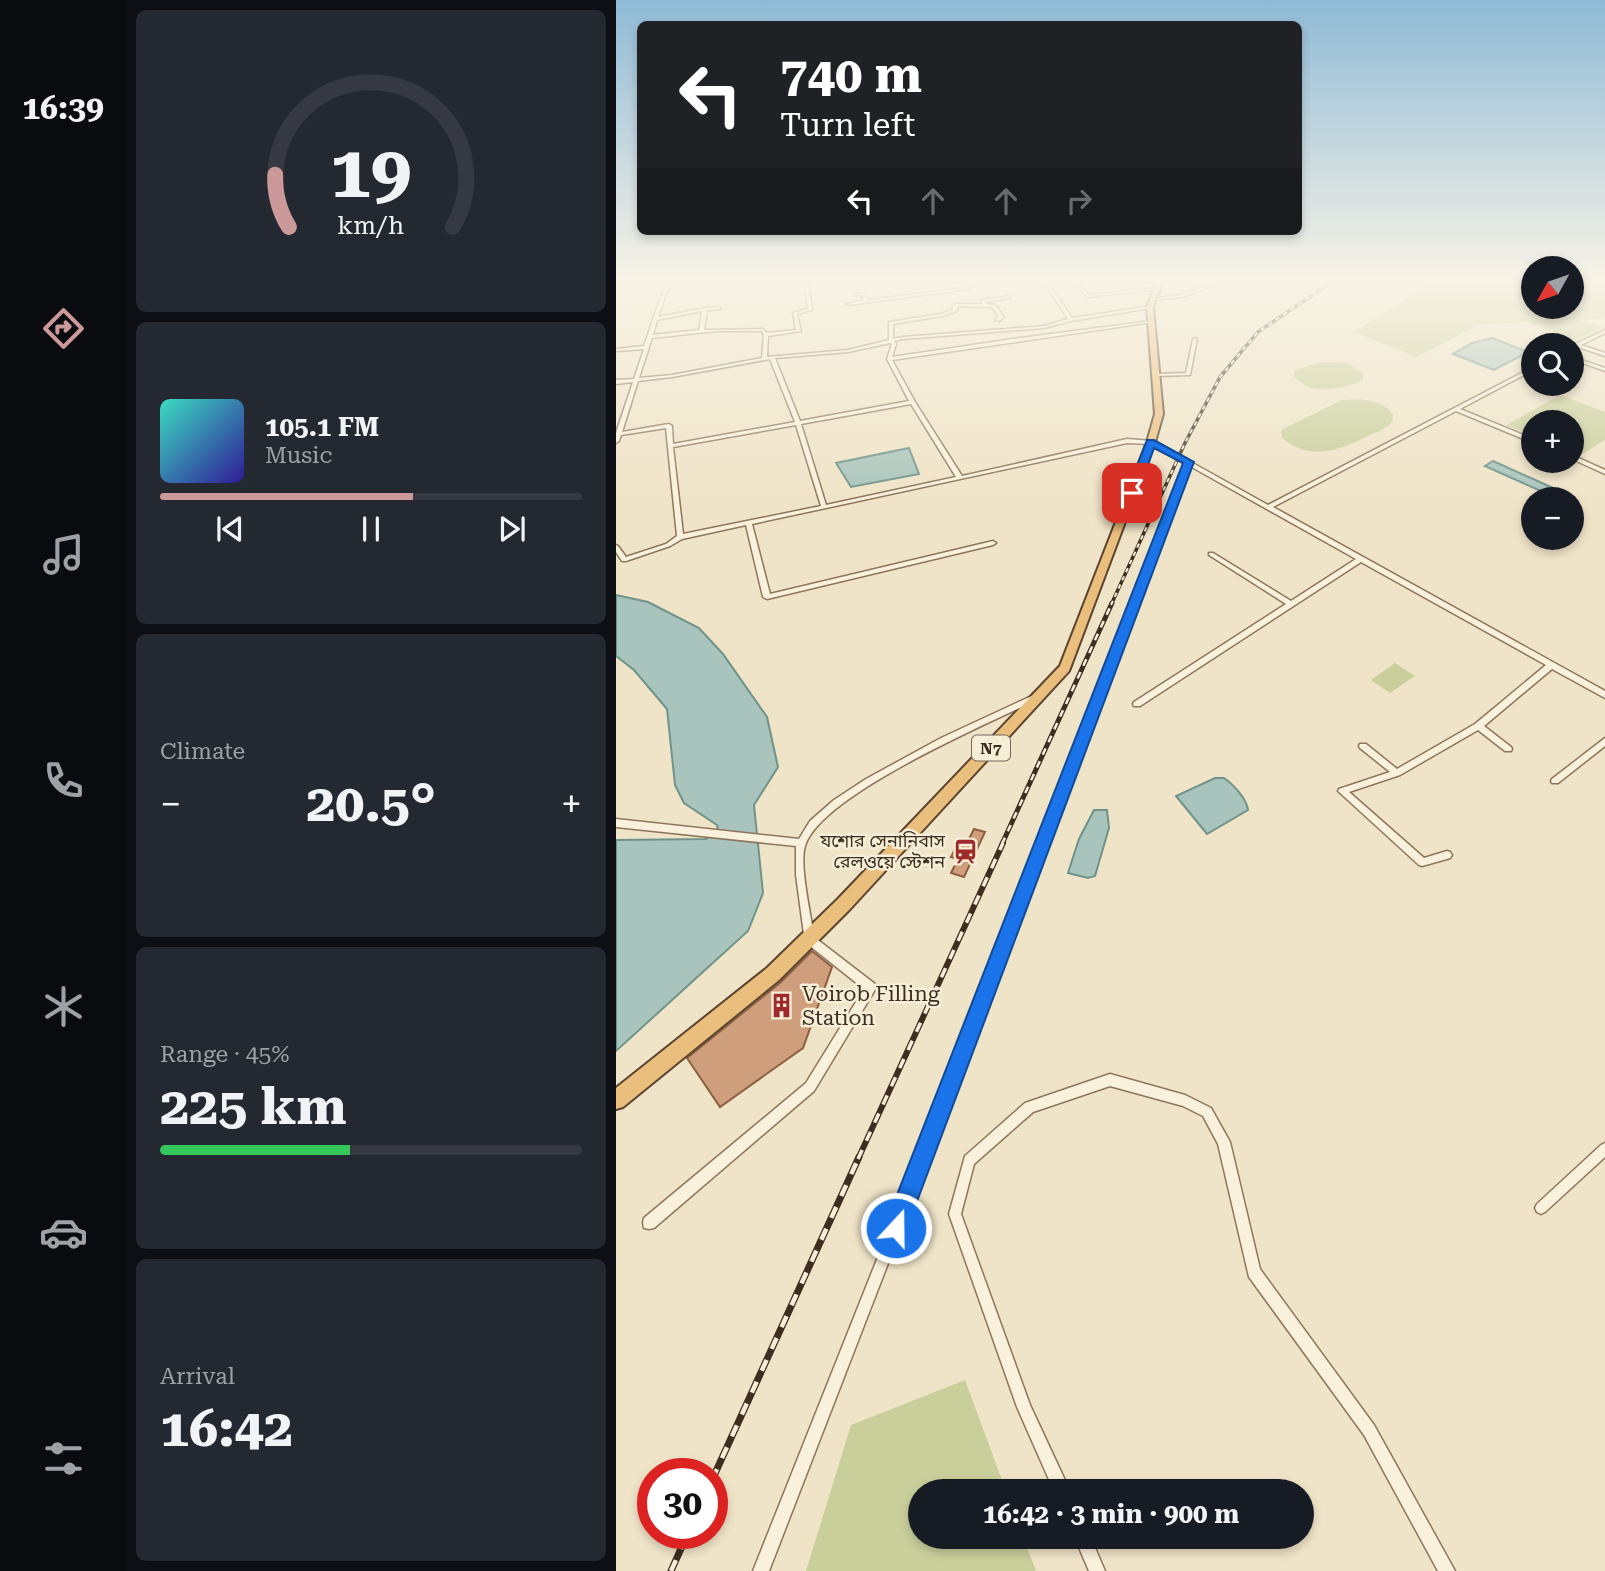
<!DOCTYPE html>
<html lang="en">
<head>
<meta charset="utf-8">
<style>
  body { margin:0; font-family:"Roboto Serif","Noto Sans Bengali",serif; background:#242831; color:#f1f3f6; height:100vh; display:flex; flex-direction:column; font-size:26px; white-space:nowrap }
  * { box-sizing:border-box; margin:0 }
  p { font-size:23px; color:#9ea1a6 }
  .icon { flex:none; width:38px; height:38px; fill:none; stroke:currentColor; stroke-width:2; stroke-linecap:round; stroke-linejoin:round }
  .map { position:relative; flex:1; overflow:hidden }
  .sheet { display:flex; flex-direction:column; gap:10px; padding:10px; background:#0d0f14; width:490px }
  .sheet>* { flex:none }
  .hud { position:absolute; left:21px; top:21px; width:665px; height:214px; border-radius:10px; box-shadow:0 4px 10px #0003; background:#202124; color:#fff; overflow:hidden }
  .needle { width:46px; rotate:230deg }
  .fabs { position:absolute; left:905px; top:256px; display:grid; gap:14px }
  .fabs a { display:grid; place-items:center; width:63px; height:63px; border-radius:50%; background:#171b24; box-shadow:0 4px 10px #0003; font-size:35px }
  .speed { position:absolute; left:21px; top:1458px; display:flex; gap:14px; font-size:35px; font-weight:700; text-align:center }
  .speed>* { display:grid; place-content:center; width:91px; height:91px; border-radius:50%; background:#171b24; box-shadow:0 4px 10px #0003; line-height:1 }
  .speed .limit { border:10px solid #d22; background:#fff; color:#111 }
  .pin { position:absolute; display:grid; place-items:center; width:60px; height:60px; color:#fff; margin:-30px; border-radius:14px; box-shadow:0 4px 10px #0006 }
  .me { position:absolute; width:77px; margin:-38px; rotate:21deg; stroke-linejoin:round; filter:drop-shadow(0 0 5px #0008) }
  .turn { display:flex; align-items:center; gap:24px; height:147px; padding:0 28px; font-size:32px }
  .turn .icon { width:91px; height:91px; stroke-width:2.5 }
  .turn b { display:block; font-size:49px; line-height:60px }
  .lanes { display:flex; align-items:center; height:66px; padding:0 28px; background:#0003; justify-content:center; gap:35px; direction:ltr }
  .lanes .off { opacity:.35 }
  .big { font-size:52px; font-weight:700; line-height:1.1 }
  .sheet .tile { flex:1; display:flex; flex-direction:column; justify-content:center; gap:10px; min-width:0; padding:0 24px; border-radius:10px; background:#242831 }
  .sheet .dial { align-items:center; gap:0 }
  .dial svg { height:182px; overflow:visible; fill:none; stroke:#363941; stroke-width:7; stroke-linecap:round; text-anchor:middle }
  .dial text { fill:#f1f3f6; stroke:none }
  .song { display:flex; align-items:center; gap:21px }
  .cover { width:84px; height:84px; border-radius:10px; background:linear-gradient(135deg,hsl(170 70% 55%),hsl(250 70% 35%)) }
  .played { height:7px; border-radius:4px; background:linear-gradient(90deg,#cc999b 60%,#363941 60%) }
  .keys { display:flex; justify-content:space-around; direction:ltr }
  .heat { display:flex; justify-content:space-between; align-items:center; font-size:38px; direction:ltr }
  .charge { height:10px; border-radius:5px; background:linear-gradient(90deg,#34c759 45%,#363941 0) }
  .trip { position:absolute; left:292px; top:1479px; width:406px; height:70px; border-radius:35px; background:#171b24; box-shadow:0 4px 10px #0003; font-weight:700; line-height:70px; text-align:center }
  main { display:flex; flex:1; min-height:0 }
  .menu { display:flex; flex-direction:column; width:126px; justify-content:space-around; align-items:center; background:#090b0e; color:#9ea1a6 }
  .menu .icon { width:49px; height:49px }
  .menu .current { color:#cc999b }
  .menu b { font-size:32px; color:#f1f3f6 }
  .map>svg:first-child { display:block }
  .green { fill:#c9cf9b }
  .water { fill:#a9c4bc; stroke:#6f938a; stroke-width:2 }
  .building { fill:#cf9f7d; stroke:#8d5f41; stroke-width:2 }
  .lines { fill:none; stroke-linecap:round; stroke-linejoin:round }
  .minor-casing { stroke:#8d765c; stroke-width:3 }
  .trunk-casing { stroke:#5b4430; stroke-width:4 }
  .minor { fill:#faf1dc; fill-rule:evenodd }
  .trunk { fill:#eabe7c; fill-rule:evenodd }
  .rail-far3-casing { stroke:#3d2e20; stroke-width:3.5 }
  .rail-far2-casing { stroke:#3d2e20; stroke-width:5 }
  .rail-far1-casing { stroke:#3d2e20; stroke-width:6 }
  .rail-casing { stroke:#3d2e20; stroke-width:7 }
  .rail-far3 { stroke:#f7eed8; stroke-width:2; stroke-dasharray:4.5; stroke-linecap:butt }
  .rail-far2 { stroke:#f7eed8; stroke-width:2.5; stroke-dasharray:7; stroke-linecap:butt }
  .rail-far1 { stroke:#f7eed8; stroke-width:3.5; stroke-dasharray:10; stroke-linecap:butt }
  .rail { stroke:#f7eed8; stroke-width:4.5; stroke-dasharray:12; stroke-linecap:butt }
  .route { fill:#1a73e8; stroke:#114b97; stroke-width:2 }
  .labels { text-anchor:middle; stroke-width:5; stroke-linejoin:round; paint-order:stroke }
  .shield { fill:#f7eed8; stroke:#756857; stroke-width:2 }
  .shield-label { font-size:16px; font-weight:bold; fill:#3d2e20 }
  .poi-label { font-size:18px; fill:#3d2e20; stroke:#f7eed8; text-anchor:end }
  .near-poi-label { font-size:21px; fill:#3d2e20; stroke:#f7eed8; text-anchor:start }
</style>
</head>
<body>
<main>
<nav class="menu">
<b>16:39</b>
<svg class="icon current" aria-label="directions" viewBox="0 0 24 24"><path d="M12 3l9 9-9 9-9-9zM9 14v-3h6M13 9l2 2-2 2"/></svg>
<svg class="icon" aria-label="music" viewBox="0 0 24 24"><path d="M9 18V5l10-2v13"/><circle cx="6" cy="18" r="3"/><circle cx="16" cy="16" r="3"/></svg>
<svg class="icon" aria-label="phone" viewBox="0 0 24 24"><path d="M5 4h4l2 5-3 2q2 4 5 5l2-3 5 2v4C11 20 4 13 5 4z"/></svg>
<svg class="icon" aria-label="climate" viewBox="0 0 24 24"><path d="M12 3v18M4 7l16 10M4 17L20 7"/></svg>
<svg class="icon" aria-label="car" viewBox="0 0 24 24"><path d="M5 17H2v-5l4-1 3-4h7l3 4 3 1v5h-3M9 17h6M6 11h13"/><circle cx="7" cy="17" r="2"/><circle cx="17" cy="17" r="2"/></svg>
<svg class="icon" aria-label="filters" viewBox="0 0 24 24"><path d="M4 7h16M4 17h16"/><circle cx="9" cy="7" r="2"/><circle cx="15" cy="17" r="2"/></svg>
</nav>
<section class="sheet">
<div class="tile dial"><svg viewBox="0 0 100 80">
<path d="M14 69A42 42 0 1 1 86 69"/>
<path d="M14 69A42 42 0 0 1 8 46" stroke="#cc999b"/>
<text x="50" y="56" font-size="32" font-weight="700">19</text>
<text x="50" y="72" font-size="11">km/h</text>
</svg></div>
<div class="tile">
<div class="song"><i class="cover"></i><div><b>105.1 FM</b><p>Music</p></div></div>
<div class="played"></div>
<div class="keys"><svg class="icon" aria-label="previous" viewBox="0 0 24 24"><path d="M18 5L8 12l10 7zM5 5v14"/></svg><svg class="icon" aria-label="pause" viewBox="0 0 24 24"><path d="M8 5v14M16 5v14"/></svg><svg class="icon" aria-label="next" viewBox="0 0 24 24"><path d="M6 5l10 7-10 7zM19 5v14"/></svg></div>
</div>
<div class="tile"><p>Climate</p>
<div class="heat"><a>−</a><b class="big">20.5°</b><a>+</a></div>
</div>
<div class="tile"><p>Range · 45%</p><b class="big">225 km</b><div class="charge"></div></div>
<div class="tile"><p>Arrival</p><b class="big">16:42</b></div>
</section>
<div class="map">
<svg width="989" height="1571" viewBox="0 0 989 1571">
  <rect width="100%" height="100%" fill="#f0e4c8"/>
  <!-- green -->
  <g class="green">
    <path d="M818,281H917V306H956V281H989V318L964,320L987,327L961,340L910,322L864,324L800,357L738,332Z"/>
    <path d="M715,362L730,363L747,373V380C726,389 694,397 678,376V371L701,363Z"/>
    <path d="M944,395L989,412V440L963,456L956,453V422H917V436L890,425Z"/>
    <path d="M726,400C744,398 767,399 777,415L776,422C770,429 760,432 752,436C723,450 694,462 666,438L665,430Z"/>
    <path d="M779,663L799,676L774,693L755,680Z"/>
    <path d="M349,1380L390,1491H304V1536L407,1537L420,1571H190L235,1425Z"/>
  </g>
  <!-- water -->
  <g class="water">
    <path d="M876,338L912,352L878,370L837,354L856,343Z"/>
    <path d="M293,448L303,474L235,487L220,463Z"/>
    <path d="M877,461L935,487L927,492L869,466Z"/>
    <path d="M0,595L32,602L83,628L107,654L151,717L162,767L138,805L147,893L132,931L0,1051V840L90,839L102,830L101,825L68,803L59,785L51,709L18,670L0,656Z"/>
    <path d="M599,778H608C617,784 631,799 632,810L591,834L560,796Z"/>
    <path d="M478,810H491L493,828L479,876L472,878L452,873L463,839Z"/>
  </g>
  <!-- building -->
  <g class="building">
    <path d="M358,829L369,832L348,877L335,873L342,859L335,857L342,843L350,845Z"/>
    <path d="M196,951L216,967L187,1048L104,1107L71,1058L165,982Z"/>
  </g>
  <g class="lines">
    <defs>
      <g id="minor">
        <path d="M53,281H57L49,296L42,317L89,308L103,307L105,309L91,310L88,330L147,329L151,333L180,330L177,313L192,309L188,281H192L196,310L181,314L185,331L152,336L151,357L232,350L273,340V322L325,314L337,309V305L339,304H366L365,300L392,296L394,298L369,302L370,304L379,305L387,316V318L383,321L379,320L383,317L376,307L341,306V311L326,316L277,324V339L287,337L428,326L452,319L427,281H431L456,318L536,306L534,308L455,321L428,328L287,339L278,341L280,344L276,357L404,338L535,321L537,322L276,360L299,402L346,476L511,439L537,441L652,505L917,367V370L844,409L917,439V443L840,411L657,507L989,691V698L936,669L868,726L895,747L896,749L895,751H889L862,730L784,775L733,792L808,858L831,851L834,852L836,855L834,858L831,859L806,866L803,865L722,791L723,789L774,772L744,748L743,746L744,744H750L781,769L859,724L930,665L745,562L524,706H518L517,704L518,702L670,604L593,555V553H597L675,601L740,559L574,466L295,1204L153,1571H137L283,1204L569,464L534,444L511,443L136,524L154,594L377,541L380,543L377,545L151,599L147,597L130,525L66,539L54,546L10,561H6L0,552V545L2,546L10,557L50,544L61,536L50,428L5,435L3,441L0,443V433L17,382L0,384V380L18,379L28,349L0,351V349L28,346L45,296ZM86,311L83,330L37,335L41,320ZM100,331H146L148,335L146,358L56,375L23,378L36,338ZM274,343L276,344L271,359L293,401L184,421L159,358L232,352ZM154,359L179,422L57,444L56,426L53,424L6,432L22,381L56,377ZM295,404L340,477L210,505L185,424ZM180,425L205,506L67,534L57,447Z"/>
        <path d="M358,281H363L354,289L233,305L231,304L248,300L246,296L240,295L241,293L248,294L252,300L353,287Z"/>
        <path d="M456,281H460L473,295L540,288L542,289L472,297Z"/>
        <path d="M602,281H608L566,297L537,300L535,299L563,295Z"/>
        <path d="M989,330V333L965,345L989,353V356L962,347L956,349V346L959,344Z"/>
        <path d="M579,338L581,339L574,375L538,376V375L540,374L570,373L577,339Z"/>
        <path d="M956,357L989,368V371L956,359Z"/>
        <path d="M956,455L989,470V474L956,459Z"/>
        <path d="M420,694L424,697L423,699C373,723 204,795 189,846C183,865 195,915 198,937L259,984L260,988L198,1091L38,1228L33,1229L28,1228L27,1223L28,1218L190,1083L248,989L189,942L180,875V846L0,827V819L183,839L194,821L218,800L250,779L325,738Z"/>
        <path d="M989,738V746L942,783H936L935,781L936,779Z"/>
        <path d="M494,1074L569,1095L595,1108L614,1142L644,1269L758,1425L839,1571H822L748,1435L633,1277L602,1144L587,1116L567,1106L494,1086L417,1112L358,1164L345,1214L414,1405L454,1491H438L401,1407L333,1214L349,1156L409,1103Z"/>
        <path d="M989,1143V1157L929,1212L925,1214L921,1212L919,1208L921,1204L985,1145Z"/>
        <path d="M458,1536H474L489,1571H473Z"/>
      </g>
      <path id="trunk" d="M541,281H547L537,307L547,414L539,442L453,671L234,909L163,980L7,1107L0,1109V1088L151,968L222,899L444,666L531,442L539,414L531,307Z"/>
    </defs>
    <!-- minor casing -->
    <use href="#minor" class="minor-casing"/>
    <!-- trunk casing -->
    <use href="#trunk" class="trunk-casing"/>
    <!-- minor -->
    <use href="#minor" class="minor"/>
    <!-- trunk -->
    <use href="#trunk" class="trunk"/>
    <defs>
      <path id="rail-far3" d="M495,605L569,443L604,377L642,332L717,281"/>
      <path id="rail-far2" d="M386,844L496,603"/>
      <path id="rail-far1" d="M242,1159L387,843"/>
      <g id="rail">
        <path d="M96,1480L243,1157"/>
        <path d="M55,1571L72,1533"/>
      </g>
    </defs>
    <!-- rail-far3 casing -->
    <use href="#rail-far3" class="rail-far3-casing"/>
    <!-- rail-far2 casing -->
    <use href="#rail-far2" class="rail-far2-casing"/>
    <!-- rail-far1 casing -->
    <use href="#rail-far1" class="rail-far1-casing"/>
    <!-- rail casing -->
    <use href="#rail" class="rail-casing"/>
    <!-- rail-far3 -->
    <use href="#rail-far3" class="rail-far3"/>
    <!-- rail-far2 -->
    <use href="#rail-far2" class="rail-far2"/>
    <!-- rail-far1 -->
    <use href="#rail-far1" class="rail-far1"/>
    <!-- rail -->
    <use href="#rail" class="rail"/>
  </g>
  <!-- sky -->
  <linearGradient id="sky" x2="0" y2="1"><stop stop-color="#8fbad6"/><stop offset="0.56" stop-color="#f8f3e6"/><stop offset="1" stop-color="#f8f3e6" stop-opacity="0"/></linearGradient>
  <rect width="989" height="501" fill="url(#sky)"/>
  <!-- route -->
  <path class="route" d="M531,440H538L578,462L291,1228L288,1237L280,1240L271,1237L268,1228L567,463L538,448L522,493L512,495L511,493Z"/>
  <!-- icons -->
  <defs>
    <symbol id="station-bare" viewBox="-9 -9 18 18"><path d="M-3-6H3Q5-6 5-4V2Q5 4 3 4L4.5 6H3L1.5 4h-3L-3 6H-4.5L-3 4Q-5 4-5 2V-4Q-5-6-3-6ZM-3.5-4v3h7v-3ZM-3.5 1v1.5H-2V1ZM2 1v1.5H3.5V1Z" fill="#9e2a2b" stroke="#f7eed8" stroke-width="2.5" paint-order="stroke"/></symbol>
    <symbol id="building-bare" viewBox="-9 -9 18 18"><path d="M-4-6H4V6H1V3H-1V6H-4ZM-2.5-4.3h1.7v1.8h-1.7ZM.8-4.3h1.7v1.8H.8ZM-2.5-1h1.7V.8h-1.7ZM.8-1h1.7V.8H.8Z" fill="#9e2a2b" stroke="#f7eed8" stroke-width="2.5" paint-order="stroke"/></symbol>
  </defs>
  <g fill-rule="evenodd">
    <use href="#station-bare" x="332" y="834" width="35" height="35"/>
    <use href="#building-bare" x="148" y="988" width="35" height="35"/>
  </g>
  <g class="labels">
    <!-- shield labels -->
    <rect class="shield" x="356" y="735.5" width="38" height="25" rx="5"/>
    <g class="shield-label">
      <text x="375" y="754">N7</text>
    </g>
    <!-- poi labels -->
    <g class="poi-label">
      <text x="329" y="847">যশোর সেনানিবাস<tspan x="329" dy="21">রেলওয়ে স্টেশন</tspan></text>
    </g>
    <!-- near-poi labels -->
    <g class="near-poi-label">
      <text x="186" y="1001">Voirob Filling<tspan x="186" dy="24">Station</tspan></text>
    </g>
  </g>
</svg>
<div class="fabs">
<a><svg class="needle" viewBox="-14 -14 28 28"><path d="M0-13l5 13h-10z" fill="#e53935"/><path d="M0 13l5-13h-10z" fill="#9ea1a6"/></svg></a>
<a><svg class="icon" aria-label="search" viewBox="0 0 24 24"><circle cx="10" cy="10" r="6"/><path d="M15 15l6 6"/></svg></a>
<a>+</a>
<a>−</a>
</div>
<div class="speed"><div class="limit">30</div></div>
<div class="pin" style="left:516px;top:493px;background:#d93025"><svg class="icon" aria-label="arrive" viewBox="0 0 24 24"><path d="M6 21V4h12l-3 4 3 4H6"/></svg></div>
<svg class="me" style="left:280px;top:1228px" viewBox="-20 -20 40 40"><circle r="17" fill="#1a73e8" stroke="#fff" stroke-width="3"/><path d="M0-11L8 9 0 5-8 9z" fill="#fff"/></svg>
<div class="trip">16:42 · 3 min · 900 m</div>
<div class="hud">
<div class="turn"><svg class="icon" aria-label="left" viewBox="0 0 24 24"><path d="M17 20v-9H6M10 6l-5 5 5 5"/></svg><div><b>740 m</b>Turn left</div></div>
<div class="lanes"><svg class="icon" aria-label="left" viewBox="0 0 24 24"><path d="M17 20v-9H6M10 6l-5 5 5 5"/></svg><svg class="icon off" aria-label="ahead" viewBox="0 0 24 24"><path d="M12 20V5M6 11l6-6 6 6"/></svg><svg class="icon off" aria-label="ahead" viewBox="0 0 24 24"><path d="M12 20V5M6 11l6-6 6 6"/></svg><svg class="icon off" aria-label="right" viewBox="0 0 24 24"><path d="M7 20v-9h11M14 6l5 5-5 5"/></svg></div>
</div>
</div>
</main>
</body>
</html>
